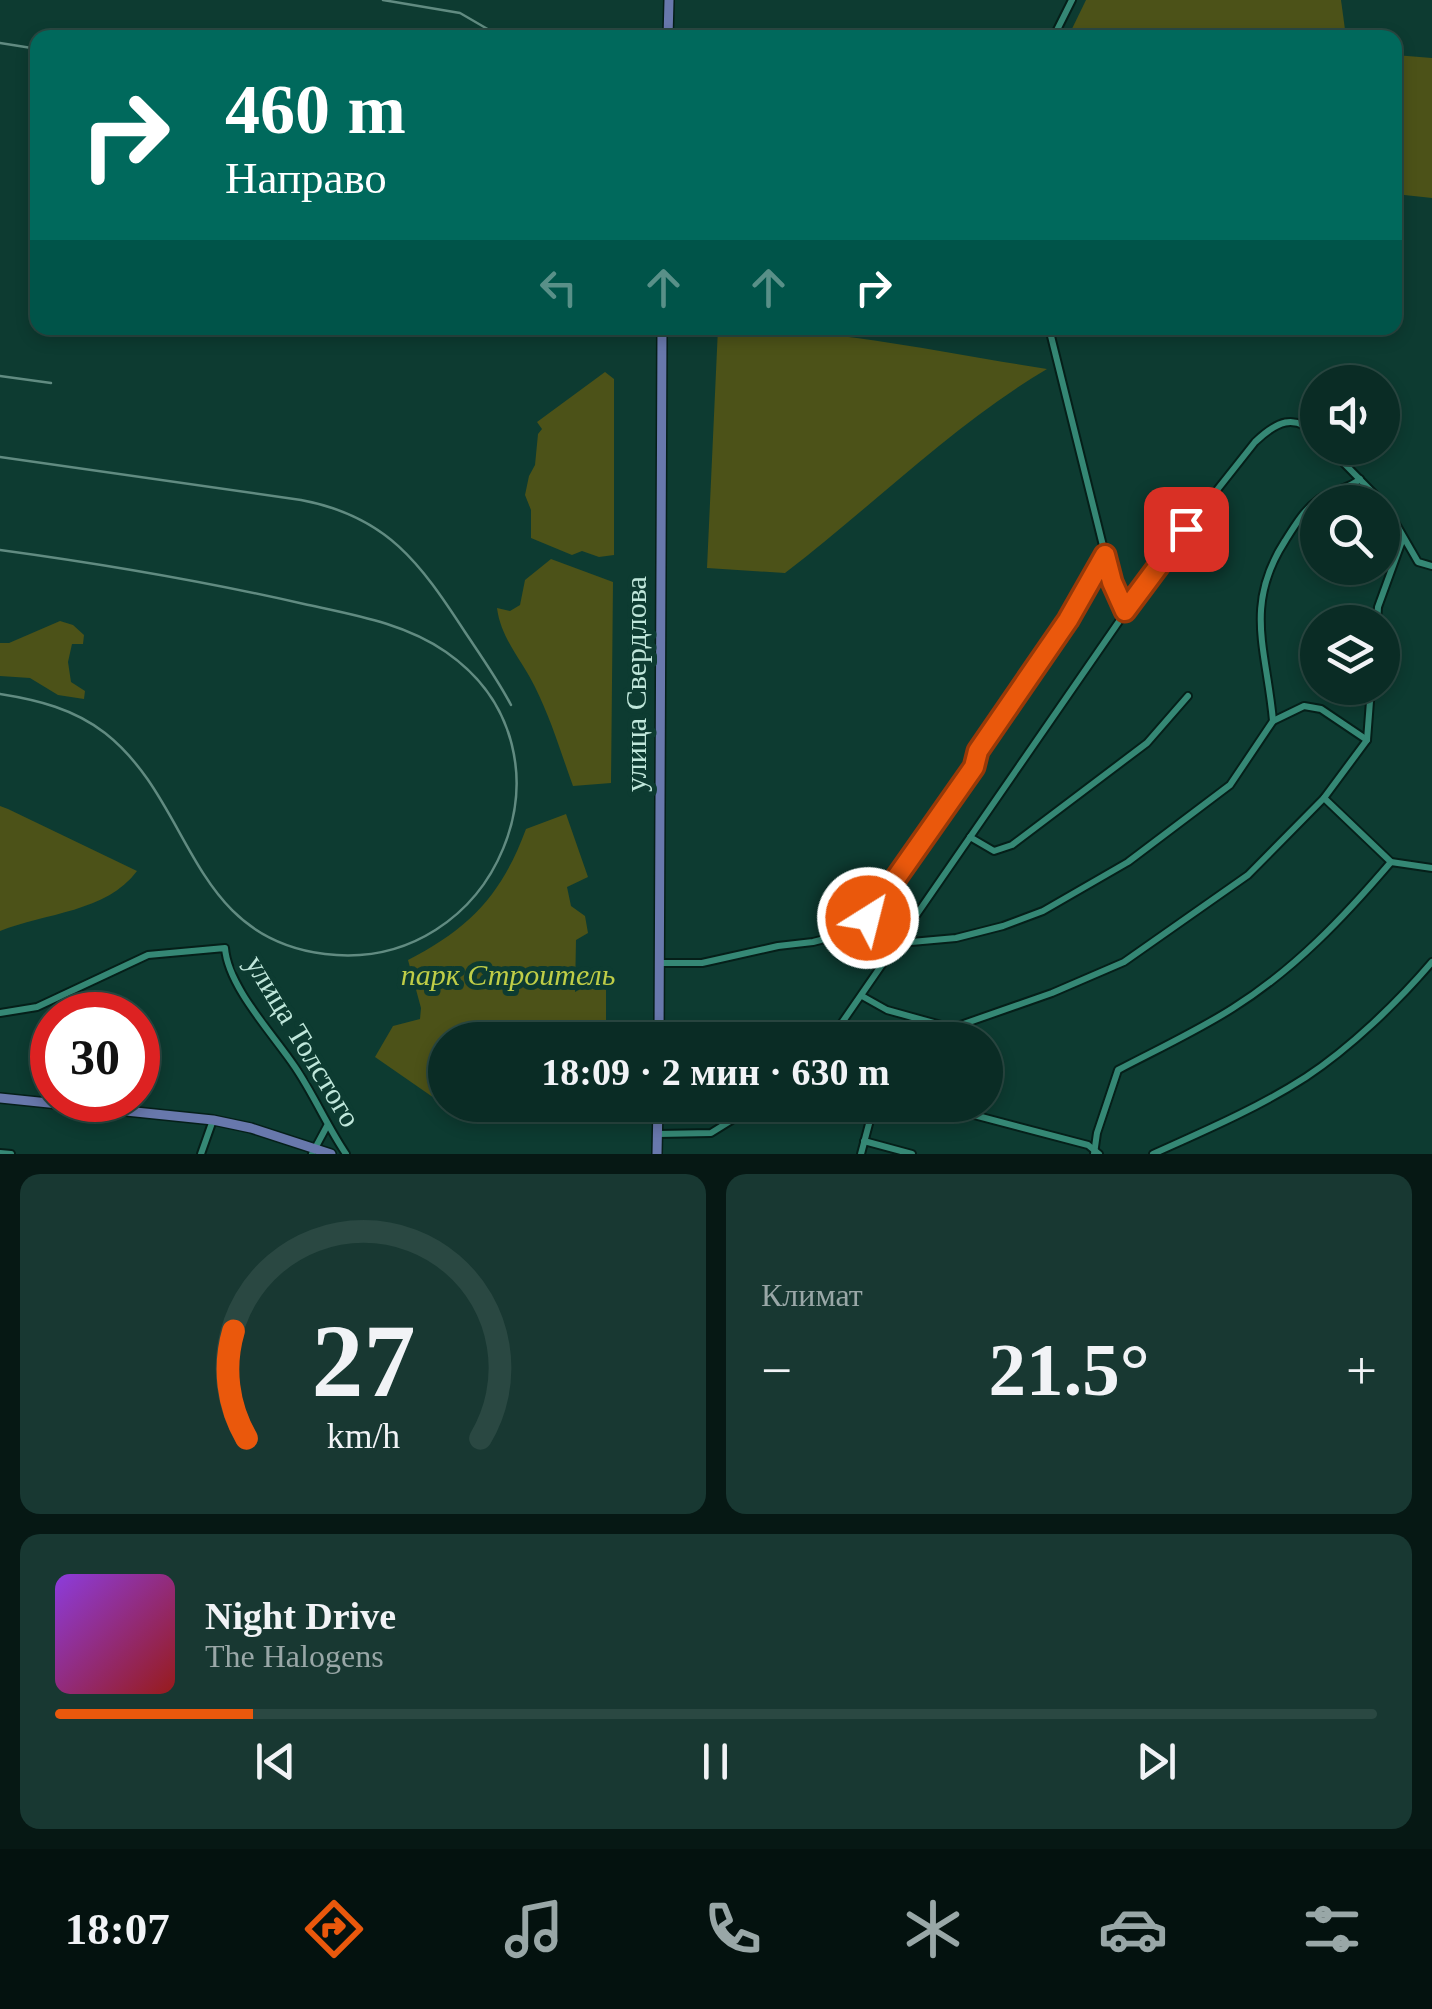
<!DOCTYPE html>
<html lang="ru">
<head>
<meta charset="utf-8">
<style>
  body { margin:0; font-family:"Times New Roman",serif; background:#183832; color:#f1f3f6; height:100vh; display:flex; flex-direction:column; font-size:38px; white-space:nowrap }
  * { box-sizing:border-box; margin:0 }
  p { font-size:32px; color:#99a7a7 }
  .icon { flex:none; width:55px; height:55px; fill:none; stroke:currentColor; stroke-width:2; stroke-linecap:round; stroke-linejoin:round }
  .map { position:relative; height:1154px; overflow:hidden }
  .side { display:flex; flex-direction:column; gap:20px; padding:20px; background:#061814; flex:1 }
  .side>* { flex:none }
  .guide { position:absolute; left:30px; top:30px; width:1372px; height:305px; border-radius:20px; box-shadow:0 5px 15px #0003,0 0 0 2px #2a4842; background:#00695c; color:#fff; overflow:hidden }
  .controls { position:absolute; left:1300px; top:365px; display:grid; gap:20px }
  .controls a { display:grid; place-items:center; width:100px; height:100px; border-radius:50%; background:#0a2c25; box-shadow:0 5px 15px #0003,0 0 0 2px #2a4842; font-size:50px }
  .speed { position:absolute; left:30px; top:992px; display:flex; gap:20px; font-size:50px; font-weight:700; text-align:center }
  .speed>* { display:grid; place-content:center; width:130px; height:130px; border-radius:50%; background:#0a2c25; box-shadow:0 5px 15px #0003,0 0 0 2px #2a4842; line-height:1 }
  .speed .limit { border:15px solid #d22; background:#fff; color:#111 }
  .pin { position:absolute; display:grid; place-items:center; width:85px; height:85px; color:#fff; margin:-42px; border-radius:20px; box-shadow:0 5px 15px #0006 }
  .me { position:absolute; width:110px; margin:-55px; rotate:36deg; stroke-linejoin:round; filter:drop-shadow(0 0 8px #0008) }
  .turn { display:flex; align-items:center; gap:35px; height:210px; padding:0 30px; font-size:45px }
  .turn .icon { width:130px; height:130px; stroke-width:2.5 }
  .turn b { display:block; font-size:70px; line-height:85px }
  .lanes { display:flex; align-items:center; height:95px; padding:0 30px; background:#0003; justify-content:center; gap:50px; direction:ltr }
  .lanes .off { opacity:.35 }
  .big { font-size:75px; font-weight:700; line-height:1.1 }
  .side .widget { flex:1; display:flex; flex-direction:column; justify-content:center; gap:15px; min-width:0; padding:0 35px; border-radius:20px; background:#183832 }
  .side .dial { align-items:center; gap:0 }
  .dial svg { height:260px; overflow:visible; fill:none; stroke:#2a4842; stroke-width:7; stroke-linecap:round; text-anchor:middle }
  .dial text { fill:#f1f3f6; stroke:none }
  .song { display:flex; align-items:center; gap:30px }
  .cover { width:120px; height:120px; border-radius:15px; background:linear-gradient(135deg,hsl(270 70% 55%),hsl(0 70% 35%)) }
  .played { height:10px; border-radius:5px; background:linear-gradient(90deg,#ea580c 15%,#2a4842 15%) }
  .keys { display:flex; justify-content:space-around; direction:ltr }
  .heat { display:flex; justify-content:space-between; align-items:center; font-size:55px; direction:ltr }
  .side .tiles { flex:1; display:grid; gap:20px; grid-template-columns:1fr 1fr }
  .widget:last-child { grid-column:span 2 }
  .trip { position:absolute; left:428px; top:1022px; width:575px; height:100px; border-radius:50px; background:#0a2c25; box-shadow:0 5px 15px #0003,0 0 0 2px #2a4842; font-weight:700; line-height:100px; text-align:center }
  .dock { display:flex; height:160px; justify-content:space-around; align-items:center; background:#04120f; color:#99a7a7 }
  .dock .icon { width:70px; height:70px }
  .dock .active { color:#ea580c }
  .dock b { font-size:45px; color:#f1f3f6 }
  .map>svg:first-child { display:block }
  .green { fill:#4c5218 }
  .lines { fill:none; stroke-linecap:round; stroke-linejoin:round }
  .minor-casing { stroke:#051f19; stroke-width:10 }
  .major-casing { stroke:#051f19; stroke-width:12 }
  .minor { stroke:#358875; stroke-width:6 }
  .major { stroke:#6878ac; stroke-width:9 }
  .rail { stroke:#618b81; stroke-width:2.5 }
  .route-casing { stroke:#983908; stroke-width:25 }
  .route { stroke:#ea580c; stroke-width:18 }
  .labels { text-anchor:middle; stroke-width:10; stroke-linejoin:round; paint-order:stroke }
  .street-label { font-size:30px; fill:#c0e7db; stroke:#0d3b31 }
  .park-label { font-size:30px; font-style:italic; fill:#bfcd47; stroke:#0d3b31 }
</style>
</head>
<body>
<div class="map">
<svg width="1432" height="1154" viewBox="0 0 1432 1154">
  <rect width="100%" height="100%" fill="#0d3b31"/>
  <!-- green -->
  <g class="green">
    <path d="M1086,0H1341L1346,37H1068Z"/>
    <path d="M1395,55L1432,58V198L1395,194Z"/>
    <path d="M718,328C830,327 938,352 1047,369C952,425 873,506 785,573L707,568Z"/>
    <path d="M605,372L614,379V555L599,557L582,551L572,555L531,538V510L525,495L529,476L535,465L538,434L542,429L537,422Z"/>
    <path d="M551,559L613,582L611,783L573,786C561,753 551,719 535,687C522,660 501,639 497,608L510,611L520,605L525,580Z"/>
    <path d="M60,621L73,625L84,635L83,644H72L68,662L71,682L85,691L84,699L58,695L30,678L0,676V643H9Z"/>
    <path d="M0,806L8,809L137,871C107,912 45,913 0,931Z"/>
    <path d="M566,814L588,877L567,887L571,906L585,916L588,933L576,940L575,992L599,979H606V1040H445V1105H606V1110L450,1109L375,1057L393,1026L420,1019L421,1008L408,960C470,928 502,894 526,829Z"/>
  </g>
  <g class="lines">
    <defs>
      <g id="minor">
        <path d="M1053,38L1072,0"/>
        <path d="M1049,328L1112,582L1125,610"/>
        <path d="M1329,448L1385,505L1418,562L1432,566"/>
        <path d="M1377,622L1378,607L1402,541"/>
        <path d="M1273,721L1304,706L1321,709L1367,740"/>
        <path d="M1324,798L1391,862L1432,868"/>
        <path d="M970,837L994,851L1012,845L1147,743L1188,696"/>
        <path d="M900,943L956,938L1003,926L1043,911L1128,862L1230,785L1273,721C1267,651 1243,606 1285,541C1295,525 1304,510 1319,499C1332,489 1348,490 1360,479"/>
        <path d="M660,963H702L778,946L813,942L844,934L868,918L974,767L979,751L1068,620L1105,555"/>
        <path d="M862,996L887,1010L952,1028L1052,993L1124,962L1248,875L1324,798L1367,740L1371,688"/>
        <path d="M0,1013L37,1007L148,955L225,948C228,987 273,1034 295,1067C314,1095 327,1126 346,1154"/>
        <path d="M830,1040L1160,562L1255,442C1276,422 1294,412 1318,436"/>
        <path d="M936,1105L1088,1145L1099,1154"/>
        <path d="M658,1134L711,1133L756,1105"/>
        <path d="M864,1141L912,1154"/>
        <path d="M0,1153L11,1154"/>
        <path d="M201,1154L213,1120"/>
        <path d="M312,1154L327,1126"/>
        <path d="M861,1154L874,1105"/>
        <path d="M1094,1154L1097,1133L1118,1070C1156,1050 1197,1031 1233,1008C1295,969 1344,917 1391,862"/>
        <path d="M1153,1154C1204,1131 1258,1108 1306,1077C1350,1048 1398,1002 1432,962"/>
      </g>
      <g id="major">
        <path d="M668,38L669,0"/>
        <path d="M659,1040L662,328"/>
        <path d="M0,1098L213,1120L251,1128L331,1154"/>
        <path d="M657,1154L658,1105"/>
      </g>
    </defs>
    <!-- minor casing -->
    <use href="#minor" class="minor-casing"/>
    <!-- major casing -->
    <use href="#major" class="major-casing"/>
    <!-- minor -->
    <use href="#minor" class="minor"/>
    <!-- major -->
    <use href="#major" class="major"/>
    <!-- rail -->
    <g class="rail">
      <path d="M383,0L460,13L503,38"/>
      <path d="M0,43L38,49"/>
      <path d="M0,376L51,383"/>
      <path d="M0,457L301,500C387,516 420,563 465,632C481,656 498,680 511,705"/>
      <path d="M0,550C103,564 203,581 304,604C354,615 404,623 446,652C590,752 495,975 325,954C188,937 194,803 105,733C74,709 38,700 0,694"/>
    </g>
  </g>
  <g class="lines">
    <defs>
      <path id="route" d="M868,918L974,767L978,751L1068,620L1105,555L1112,582L1125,611L1186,529"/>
    </defs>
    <!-- route casing -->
    <use href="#route" class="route-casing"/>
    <!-- route -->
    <use href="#route" class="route"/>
  </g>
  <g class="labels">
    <!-- street labels -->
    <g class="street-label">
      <text transform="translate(636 684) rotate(-90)" y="10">улица Свердлова</text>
      <text transform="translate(303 1041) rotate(59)" y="10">улица Толстого</text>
    </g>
    <!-- park labels -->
    <g class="park-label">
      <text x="508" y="985">парк Строитель</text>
    </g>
  </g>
</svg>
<div class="controls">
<a><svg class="icon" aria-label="sound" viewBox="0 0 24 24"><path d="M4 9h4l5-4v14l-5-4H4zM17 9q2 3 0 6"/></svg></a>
<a><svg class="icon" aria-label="search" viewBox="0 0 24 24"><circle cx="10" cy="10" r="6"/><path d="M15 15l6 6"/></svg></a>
<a><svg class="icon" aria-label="layers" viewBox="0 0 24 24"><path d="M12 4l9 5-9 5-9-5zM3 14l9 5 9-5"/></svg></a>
</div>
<div class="speed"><div class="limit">30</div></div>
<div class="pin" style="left:1186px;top:529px;background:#d93025"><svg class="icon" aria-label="arrive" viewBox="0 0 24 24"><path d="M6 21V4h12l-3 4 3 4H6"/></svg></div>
<svg class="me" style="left:868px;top:918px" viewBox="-20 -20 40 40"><circle r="17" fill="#ea580c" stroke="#fff" stroke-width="3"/><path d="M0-11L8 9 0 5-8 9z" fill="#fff"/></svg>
<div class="trip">18:09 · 2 мин · 630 m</div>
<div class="guide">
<div class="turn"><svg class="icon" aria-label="right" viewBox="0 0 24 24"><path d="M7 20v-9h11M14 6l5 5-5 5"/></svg><div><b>460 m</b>Направо</div></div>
<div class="lanes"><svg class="icon off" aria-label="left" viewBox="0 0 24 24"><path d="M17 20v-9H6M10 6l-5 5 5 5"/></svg><svg class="icon off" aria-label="ahead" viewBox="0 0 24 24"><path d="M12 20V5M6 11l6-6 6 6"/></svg><svg class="icon off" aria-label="ahead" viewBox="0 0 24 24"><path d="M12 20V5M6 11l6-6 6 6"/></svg><svg class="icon" aria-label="right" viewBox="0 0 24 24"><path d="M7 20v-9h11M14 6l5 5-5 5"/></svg></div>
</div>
</div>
<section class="side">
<div class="tiles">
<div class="widget dial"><svg viewBox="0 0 100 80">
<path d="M14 69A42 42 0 1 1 86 69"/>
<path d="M14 69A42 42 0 0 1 10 36" stroke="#ea580c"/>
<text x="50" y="56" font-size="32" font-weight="700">27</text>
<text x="50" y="72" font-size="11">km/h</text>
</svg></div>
<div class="widget"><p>Климат</p>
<div class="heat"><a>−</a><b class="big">21.5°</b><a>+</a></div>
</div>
<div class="widget">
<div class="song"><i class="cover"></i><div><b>Night Drive</b><p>The Halogens</p></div></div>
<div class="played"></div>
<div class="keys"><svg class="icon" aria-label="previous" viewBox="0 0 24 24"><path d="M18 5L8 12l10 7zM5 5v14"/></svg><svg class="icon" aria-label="pause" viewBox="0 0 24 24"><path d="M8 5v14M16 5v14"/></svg><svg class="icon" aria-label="next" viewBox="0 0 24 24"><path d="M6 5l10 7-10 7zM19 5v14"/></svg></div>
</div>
</div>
</section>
<nav class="dock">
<b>18:07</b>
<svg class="icon active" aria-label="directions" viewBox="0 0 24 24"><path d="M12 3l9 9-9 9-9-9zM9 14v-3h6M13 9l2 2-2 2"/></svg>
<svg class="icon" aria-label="music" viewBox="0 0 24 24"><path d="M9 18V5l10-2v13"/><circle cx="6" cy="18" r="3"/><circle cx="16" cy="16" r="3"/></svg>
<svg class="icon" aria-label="phone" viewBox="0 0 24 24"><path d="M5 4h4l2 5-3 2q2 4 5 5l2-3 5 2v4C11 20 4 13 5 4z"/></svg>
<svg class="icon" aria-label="climate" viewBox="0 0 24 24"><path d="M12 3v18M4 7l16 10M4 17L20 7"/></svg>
<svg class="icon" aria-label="car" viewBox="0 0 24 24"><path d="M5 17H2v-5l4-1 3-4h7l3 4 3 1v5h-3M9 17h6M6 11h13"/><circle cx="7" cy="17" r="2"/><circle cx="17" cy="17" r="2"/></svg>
<svg class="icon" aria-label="filters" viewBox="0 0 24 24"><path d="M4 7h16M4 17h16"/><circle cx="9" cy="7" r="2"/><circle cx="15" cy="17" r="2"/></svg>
</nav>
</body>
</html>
